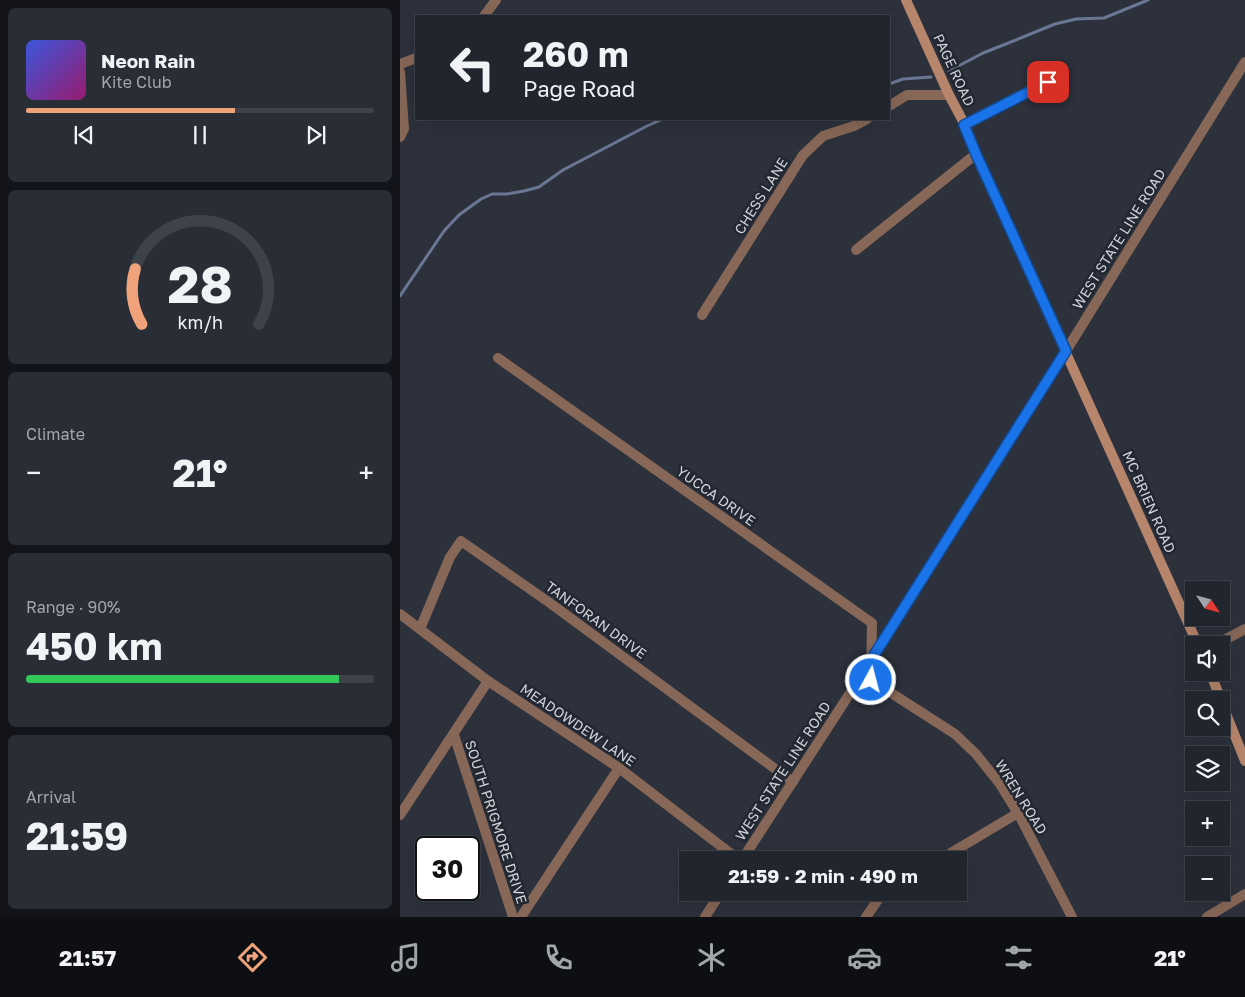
<!DOCTYPE html>
<html lang="en">
<head>
<meta charset="utf-8">
<style>
  body { margin:0; font-family:"Golos Text",sans-serif; background:#292d35; color:#f1f3f6; height:100vh; display:flex; flex-direction:column; font-size:19px; white-space:nowrap }
  * { box-sizing:border-box; margin:0 }
  p { font-size:16px; color:#a2a5aa }
  .icon { flex:none; width:28px; height:28px; fill:none; stroke:currentColor; stroke-width:2; stroke-linecap:round; stroke-linejoin:round }
  .map { position:relative; flex:1; overflow:hidden }
  .sheet { display:flex; flex-direction:column; gap:8px; padding:8px; background:#121419; width:400px }
  .sheet>* { flex:none }
  .hud { position:absolute; left:15px; top:15px; width:475px; height:105px; border-radius:0px; box-shadow:0 5px 20px #0002,0 0 0 1px #3e4249; background:#21252d; color:#f1f3f6; overflow:hidden }
  .needle { width:32px; rotate:126deg }
  .buttons { position:absolute; left:785px; top:581px; display:grid; gap:10px }
  .buttons a { display:grid; place-items:center; width:45px; height:45px; border-radius:0px; background:#21252d; box-shadow:0 5px 20px #0002,0 0 0 1px #3e4249; font-size:25px }
  .speed { position:absolute; left:15px; top:836px; display:flex; gap:10px; font-size:25px; font-weight:700; text-align:center }
  .speed>* { display:grid; place-content:center; width:65px; height:65px; border-radius:50%; background:#21252d; box-shadow:0 5px 20px #0002,0 0 0 1px #3e4249; line-height:1 }
  .speed .limit { border:2px solid #111; border-radius:8px; background:#fff; color:#111 }
  .pin { position:absolute; display:grid; place-items:center; width:42px; height:42px; color:#fff; margin:-21px; border-radius:10px; box-shadow:0 2px 8px #0006 }
  .me { position:absolute; width:55px; margin:-28px; rotate:7deg; stroke-linejoin:round; filter:drop-shadow(0 0 4px #0008) }
  .turn { display:flex; align-items:center; gap:18px; height:105px; padding:0 25px; font-size:22px }
  .turn .icon { width:65px; height:65px; stroke-width:2.5 }
  .turn b { display:block; font-size:35px; line-height:42px }
  .big { font-size:38px; font-weight:700; line-height:1.1 }
  .sheet .widget { flex:1; display:flex; flex-direction:column; justify-content:center; gap:8px; min-width:0; padding:0 18px; border-radius:8px; background:#292d35 }
  .sheet .dial { align-items:center; gap:0 }
  .dial svg { height:130px; overflow:visible; fill:none; stroke:#3e4249; stroke-width:7; stroke-linecap:round; text-anchor:middle }
  .dial text { fill:#f1f3f6; stroke:none }
  .song { display:flex; align-items:center; gap:15px }
  .cover { width:60px; height:60px; border-radius:8px; background:linear-gradient(135deg,hsl(230 70% 55%),hsl(320 70% 35%)) }
  .played { height:5px; border-radius:2px; background:linear-gradient(90deg,#f0a27a 60%,#3e4249 60%) }
  .keys { display:flex; justify-content:space-around; direction:ltr }
  .heat { display:flex; justify-content:space-between; align-items:center; font-size:28px; direction:ltr }
  .charge { height:8px; border-radius:4px; background:linear-gradient(90deg,#34c759 90%,#3e4249 0) }
  .trip { position:absolute; left:279px; top:851px; width:288px; height:50px; border-radius:0px; background:#21252d; box-shadow:0 5px 20px #0002,0 0 0 1px #3e4249; font-weight:700; line-height:50px; text-align:center }
  .dock { display:flex; height:80px; justify-content:space-around; align-items:center; background:#0d0f12; color:#a2a5aa }
  .dock .icon { width:35px; height:35px }
  .dock .on { color:#f0a27a }
  .dock b { font-size:22px; color:#f1f3f6 }
  main { display:flex; flex:1; min-height:0 }
  .map>svg:first-child { display:block }
  .lines { fill:none; stroke-linecap:round; stroke-linejoin:round }
  .stream { stroke:#6a7793; stroke-width:3 }
  .minor { stroke:#876757; stroke-width:10 }
  .tertiary { stroke:#876757; stroke-width:10 }
  .secondary { stroke:#b6856b; stroke-width:10 }
  .route-casing { stroke:#114b97; stroke-width:12 }
  .route { stroke:#1a73e8; stroke-width:9 }
  .labels { text-anchor:middle; stroke-width:5; stroke-linejoin:round; paint-order:stroke }
  .street-label { font-size:14px; fill:#d0d3da; stroke:#222731 }
</style>
</head>
<body>
<main>
<section class="sheet">
<div class="widget">
<div class="song"><i class="cover"></i><div><b>Neon Rain</b><p>Kite Club</p></div></div>
<div class="played"></div>
<div class="keys"><svg class="icon" aria-label="previous" viewBox="0 0 24 24"><path d="M18 5L8 12l10 7zM5 5v14"/></svg><svg class="icon" aria-label="pause" viewBox="0 0 24 24"><path d="M8 5v14M16 5v14"/></svg><svg class="icon" aria-label="next" viewBox="0 0 24 24"><path d="M6 5l10 7-10 7zM19 5v14"/></svg></div>
</div>
<div class="widget dial"><svg viewBox="0 0 100 80">
<path d="M14 69A42 42 0 1 1 86 69"/>
<path d="M14 69A42 42 0 0 1 10 35" stroke="#f0a27a"/>
<text x="50" y="56" font-size="32" font-weight="700">28</text>
<text x="50" y="72" font-size="11">km/h</text>
</svg></div>
<div class="widget"><p>Climate</p>
<div class="heat"><a>−</a><b class="big">21°</b><a>+</a></div>
</div>
<div class="widget"><p>Range · 90%</p><b class="big">450 km</b><div class="charge"></div></div>
<div class="widget"><p>Arrival</p><b class="big">21:59</b></div>
</section>
<div class="map">
<svg width="845" height="917" viewBox="0 0 845 917">
  <rect width="100%" height="100%" fill="#2c313c"/>
  <g class="lines">
    <!-- stream -->
    <g class="stream">
      <path d="M549,71L583,53L606,44L655,24L676,19L704,18L748,0"/>
      <path d="M489,84L503,79L531,77"/>
      <path d="M0,296L44,231L59,215L81,199L92,194H107L124,191L139,187L163,170L247,126L263,119"/>
    </g>
    <!-- minor -->
    <g class="minor">
      <path d="M84,16L96,0"/>
      <path d="M0,64L16,58"/>
      <path d="M0,72L4,129L0,137"/>
      <path d="M489,106L507,95H549"/>
      <path d="M565,125L648,81"/>
      <path d="M456,250L576,154"/>
      <path d="M302,315L403,155L423,136L454,126L467,119"/>
      <path d="M98,358L472,623L471,680L555,734L576,754L600,784L618,813L672,917"/>
      <path d="M0,614L88,681L219,768L339,860"/>
      <path d="M20,629L50,557L61,541L150,603L393,782"/>
      <path d="M54,735L113,917"/>
      <path d="M0,815L88,681"/>
      <path d="M342,860L476,653L496,620L666,351"/>
      <path d="M539,860L618,813"/>
      <path d="M121,917L219,768"/>
      <path d="M305,917L321,892"/>
      <path d="M466,917L482,894L485,892"/>
      <path d="M807,917L845,894"/>
    </g>
    <!-- tertiary -->
    <g class="tertiary">
      <path d="M666,351L845,62"/>
      <path d="M815,645L845,629"/>
    </g>
    <!-- secondary -->
    <g class="secondary">
      <path d="M506,0L549,95L565,125L576,154L798,645"/>
      <path d="M810,672L821,700"/>
      <path d="M821,701L845,761"/>
    </g>
  </g>
  <g class="lines">
    <defs>
      <path id="route" d="M471,680V660L666,351L576,154L564,125L648,82"/>
    </defs>
    <!-- route casing -->
    <use href="#route" class="route-casing"/>
    <!-- route -->
    <use href="#route" class="route"/>
  </g>
  <g class="labels">
    <!-- street labels -->
    <g class="street-label">
      <text transform="translate(554 70) rotate(65)" y="5">PAGE ROAD</text>
      <text transform="translate(361 196) rotate(-58)" y="5">CHESS LANE</text>
      <text transform="translate(719 239) rotate(-58)" y="5">WEST STATE LINE ROAD</text>
      <text transform="translate(316 496) rotate(35)" y="5">YUCCA DRIVE</text>
      <text transform="translate(749 502) rotate(66)" y="5">MC BRIEN ROAD</text>
      <text transform="translate(196 620) rotate(36)" y="5">TANFORAN DRIVE</text>
      <text transform="translate(178 725) rotate(34)" y="5">MEADOWDEW LANE</text>
      <text transform="translate(383 771) rotate(-57)" y="5">WEST STATE LINE ROAD</text>
      <text transform="translate(621 797) rotate(58)" y="5">WREN ROAD</text>
      <text transform="translate(96 822) rotate(72)" y="5">SOUTH PRIGMORE DRIVE</text>
    </g>
  </g>
</svg>
<div class="buttons">
<a><svg class="needle" viewBox="-14 -14 28 28"><path d="M0-13l5 13h-10z" fill="#e53935"/><path d="M0 13l5-13h-10z" fill="#a2a5aa"/></svg></a>
<a><svg class="icon" aria-label="sound" viewBox="0 0 24 24"><path d="M4 9h4l5-4v14l-5-4H4zM17 9q2 3 0 6"/></svg></a>
<a><svg class="icon" aria-label="search" viewBox="0 0 24 24"><circle cx="10" cy="10" r="6"/><path d="M15 15l6 6"/></svg></a>
<a><svg class="icon" aria-label="layers" viewBox="0 0 24 24"><path d="M12 4l9 5-9 5-9-5zM3 14l9 5 9-5"/></svg></a>
<a>+</a>
<a>−</a>
</div>
<div class="speed"><div class="limit">30</div></div>
<div class="pin" style="left:648px;top:82px;background:#d93025"><svg class="icon" aria-label="arrive" viewBox="0 0 24 24"><path d="M6 21V4h12l-3 4 3 4H6"/></svg></div>
<svg class="me" style="left:471px;top:680px" viewBox="-20 -20 40 40"><circle r="17" fill="#1a73e8" stroke="#fff" stroke-width="3"/><path d="M0-11L8 9 0 5-8 9z" fill="#fff"/></svg>
<div class="trip">21:59 · 2 min · 490 m</div>
<div class="hud">
<div class="turn"><svg class="icon" aria-label="left" viewBox="0 0 24 24"><path d="M17 20v-9H6M10 6l-5 5 5 5"/></svg><div><b>260 m</b>Page Road</div></div>
</div>
</div>
</main>
<nav class="dock">
<b>21:57</b>
<svg class="icon on" aria-label="directions" viewBox="0 0 24 24"><path d="M12 3l9 9-9 9-9-9zM9 14v-3h6M13 9l2 2-2 2"/></svg>
<svg class="icon" aria-label="music" viewBox="0 0 24 24"><path d="M9 18V5l10-2v13"/><circle cx="6" cy="18" r="3"/><circle cx="16" cy="16" r="3"/></svg>
<svg class="icon" aria-label="phone" viewBox="0 0 24 24"><path d="M5 4h4l2 5-3 2q2 4 5 5l2-3 5 2v4C11 20 4 13 5 4z"/></svg>
<svg class="icon" aria-label="climate" viewBox="0 0 24 24"><path d="M12 3v18M4 7l16 10M4 17L20 7"/></svg>
<svg class="icon" aria-label="car" viewBox="0 0 24 24"><path d="M5 17H2v-5l4-1 3-4h7l3 4 3 1v5h-3M9 17h6M6 11h13"/><circle cx="7" cy="17" r="2"/><circle cx="17" cy="17" r="2"/></svg>
<svg class="icon" aria-label="filters" viewBox="0 0 24 24"><path d="M4 7h16M4 17h16"/><circle cx="9" cy="7" r="2"/><circle cx="15" cy="17" r="2"/></svg>
<b>21°</b>
</nav>
</body>
</html>
